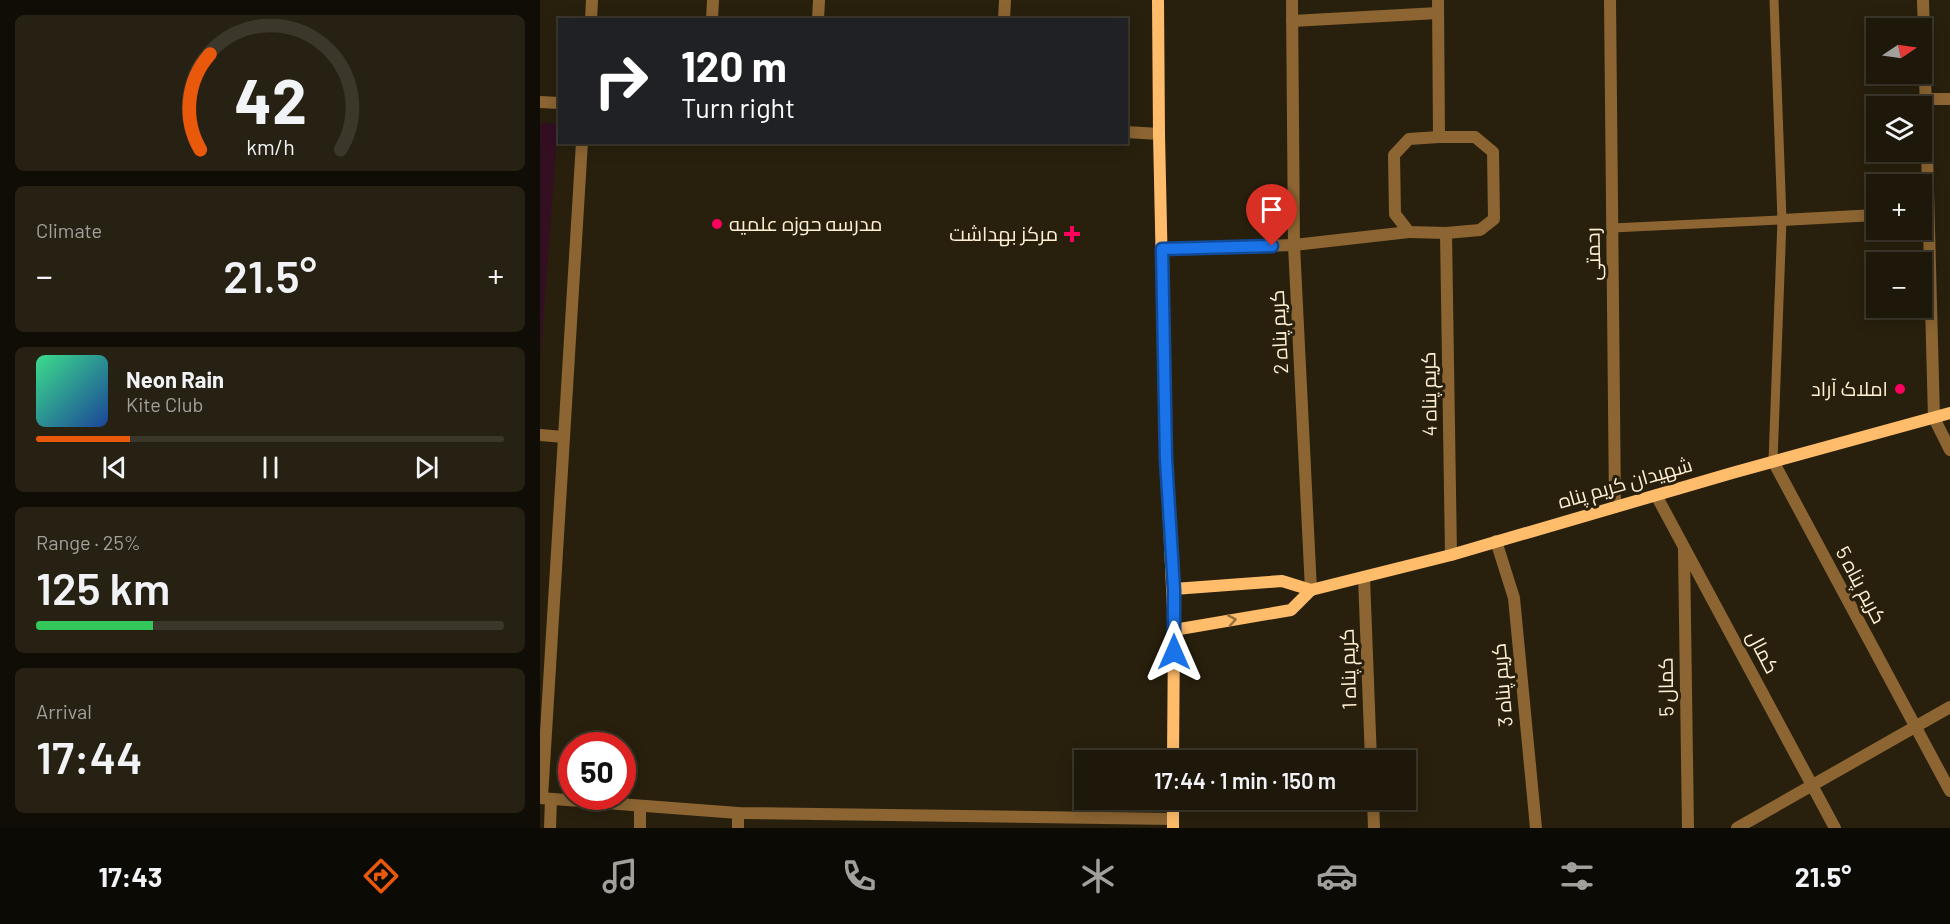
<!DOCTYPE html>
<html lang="en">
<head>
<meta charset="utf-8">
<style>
  body { margin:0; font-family:Barlow,Cairo,sans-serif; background:#262113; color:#f1f3f6; height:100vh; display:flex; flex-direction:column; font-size:22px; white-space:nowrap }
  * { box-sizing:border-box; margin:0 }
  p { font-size:20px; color:#a1a09c }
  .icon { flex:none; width:33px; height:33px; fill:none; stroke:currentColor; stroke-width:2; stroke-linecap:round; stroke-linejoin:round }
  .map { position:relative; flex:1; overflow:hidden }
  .drawer { display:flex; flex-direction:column; gap:15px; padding:15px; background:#100d06; width:540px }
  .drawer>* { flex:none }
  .banner { position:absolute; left:18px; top:18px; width:570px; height:126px; border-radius:0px; box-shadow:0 3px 15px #0003,0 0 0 2px #3c372b; background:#202124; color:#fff; overflow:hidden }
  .needle { width:39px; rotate:77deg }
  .fabs { position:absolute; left:1326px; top:18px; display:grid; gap:12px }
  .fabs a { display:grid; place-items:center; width:66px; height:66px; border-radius:0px; background:#1e180a; box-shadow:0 3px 15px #0003,0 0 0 2px #3c372b; font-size:30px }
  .speed { position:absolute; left:18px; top:732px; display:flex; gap:12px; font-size:30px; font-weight:700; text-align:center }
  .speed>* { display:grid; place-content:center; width:78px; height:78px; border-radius:50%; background:#1e180a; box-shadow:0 3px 15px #0003,0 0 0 2px #3c372b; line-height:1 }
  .speed .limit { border:9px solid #d22; background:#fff; color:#111 }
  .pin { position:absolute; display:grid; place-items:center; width:51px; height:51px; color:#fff; margin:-62px -26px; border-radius:50% 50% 50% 0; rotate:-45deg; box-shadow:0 0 6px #0007 }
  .pin .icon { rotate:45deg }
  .me { position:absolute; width:66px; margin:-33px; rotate:0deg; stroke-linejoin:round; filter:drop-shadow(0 0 4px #0008) }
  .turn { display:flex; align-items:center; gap:21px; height:126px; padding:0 24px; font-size:27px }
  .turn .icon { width:78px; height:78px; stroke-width:2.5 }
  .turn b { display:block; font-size:42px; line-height:51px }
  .big { font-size:45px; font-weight:600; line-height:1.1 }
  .drawer .widget { flex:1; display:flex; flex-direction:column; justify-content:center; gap:9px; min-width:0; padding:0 21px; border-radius:9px; background:#262113 }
  .drawer .dial { align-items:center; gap:0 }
  .dial svg { height:156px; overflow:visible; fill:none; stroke:#3c372b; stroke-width:7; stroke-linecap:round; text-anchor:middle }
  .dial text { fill:#f1f3f6; stroke:none }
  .song { display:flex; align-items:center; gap:18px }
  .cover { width:72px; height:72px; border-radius:9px; background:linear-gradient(135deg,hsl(150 70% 55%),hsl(220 70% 35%)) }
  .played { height:6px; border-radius:3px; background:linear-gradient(90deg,#ea580c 20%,#3c372b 20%) }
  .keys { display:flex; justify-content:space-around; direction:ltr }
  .heat { display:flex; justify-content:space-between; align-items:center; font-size:33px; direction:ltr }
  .charge { height:9px; border-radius:4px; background:linear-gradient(90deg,#34c759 25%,#3c372b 0) }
  .trip { position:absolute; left:534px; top:750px; width:342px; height:60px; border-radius:0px; background:#1e180a; box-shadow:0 3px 15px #0003,0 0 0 2px #3c372b; font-weight:600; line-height:60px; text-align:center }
  .tab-bar { display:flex; height:96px; justify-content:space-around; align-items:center; background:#0c0a04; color:#a1a09c }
  .tab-bar .icon { width:42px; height:42px }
  .tab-bar .current { color:#ea580c }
  .tab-bar b { font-size:27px; color:#f1f3f6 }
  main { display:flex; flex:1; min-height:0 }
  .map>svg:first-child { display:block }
  .green { fill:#330f21 }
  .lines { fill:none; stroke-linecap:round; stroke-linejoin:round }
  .service { stroke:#8c6532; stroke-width:9 }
  .minor { stroke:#8c6532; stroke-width:12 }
  .tertiary { stroke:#8c6532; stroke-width:12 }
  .secondary { stroke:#ffbd6b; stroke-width:12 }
  .oneway { stroke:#946e3c }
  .route-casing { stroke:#114b97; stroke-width:15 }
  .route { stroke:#1a73e8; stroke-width:10 }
  .poi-dot { fill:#ff005f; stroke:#28200d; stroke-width:2 }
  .labels { text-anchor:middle; stroke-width:6; stroke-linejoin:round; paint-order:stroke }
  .poi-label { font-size:20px; fill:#fff0d4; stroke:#28200d; text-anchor:end }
  .street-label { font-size:20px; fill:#fff0d4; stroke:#28200d }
</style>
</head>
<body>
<main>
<section class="drawer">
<div class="widget dial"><svg viewBox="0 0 100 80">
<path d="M14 69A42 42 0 1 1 86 69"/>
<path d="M14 69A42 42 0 0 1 19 20" stroke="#ea580c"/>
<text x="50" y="56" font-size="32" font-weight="700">42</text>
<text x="50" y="72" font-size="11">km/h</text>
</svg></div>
<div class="widget"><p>Climate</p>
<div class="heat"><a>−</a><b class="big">21.5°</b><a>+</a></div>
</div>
<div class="widget">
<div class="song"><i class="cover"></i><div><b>Neon Rain</b><p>Kite Club</p></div></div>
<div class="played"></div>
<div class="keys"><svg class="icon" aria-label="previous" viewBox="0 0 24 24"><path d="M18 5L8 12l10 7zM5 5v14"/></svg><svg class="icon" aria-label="pause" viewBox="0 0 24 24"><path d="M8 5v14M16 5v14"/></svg><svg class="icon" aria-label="next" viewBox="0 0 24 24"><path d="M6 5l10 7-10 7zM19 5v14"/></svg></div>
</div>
<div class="widget"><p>Range · 25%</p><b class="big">125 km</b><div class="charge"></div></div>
<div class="widget"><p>Arrival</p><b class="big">17:44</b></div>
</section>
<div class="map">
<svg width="1410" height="828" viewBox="0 0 1410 828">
  <rect width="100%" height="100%" fill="#28200d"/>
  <!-- green -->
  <path class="green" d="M0,123L18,124L0,363Z"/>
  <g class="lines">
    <!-- service -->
    <g class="service">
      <path d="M1072,228L1242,220"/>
      <path d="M1233,461L1242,220L1234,0"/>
    </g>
    <!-- minor -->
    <g class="minor">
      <path d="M752,0L754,245L771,590"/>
      <path d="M898,0L899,137"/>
      <path d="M1070,0L1075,507"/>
      <path d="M1383,0L1394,418L1410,450"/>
      <path d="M51,20L52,0"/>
      <path d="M172,20L173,0"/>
      <path d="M278,20L279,0"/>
      <path d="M464,20L465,0"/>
      <path d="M752,21L898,13"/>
      <path d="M1386,99H1410"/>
      <path d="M899,137H935L953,152L954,219L940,230L906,233L869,232L855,214L854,155L869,139Z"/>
      <path d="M1242,220L1336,215"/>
      <path d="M906,233L911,555"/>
      <path d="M622,249L754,245L869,232"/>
      <path d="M0,435L24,437"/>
      <path d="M1233,461L1410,791"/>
      <path d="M1116,495L1295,828"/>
      <path d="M956,541L974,598L996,828"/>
      <path d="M1144,550L1148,828"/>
      <path d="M824,577L831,760"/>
      <path d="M0,798L198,813L633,819"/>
      <path d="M2,798L42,142"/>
      <path d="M833,800L834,828"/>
      <path d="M10,828L11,799"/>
      <path d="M100,828V806"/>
      <path d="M198,828V813"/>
      <path d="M1197,828L1410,707"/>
    </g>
    <!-- tertiary -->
    <g class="tertiary">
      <path d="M0,102L20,103"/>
      <path d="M586,132L619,134"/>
    </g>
    <!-- secondary -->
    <g class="secondary">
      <path d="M618,0L619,134L626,459L634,630L633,760"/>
      <path d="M634,589L742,581L771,590"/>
      <path d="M771,590L911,555L1192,473L1410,413"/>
      <path d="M634,630L751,610L771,590"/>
      <path d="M633,828V800"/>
    </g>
  </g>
  <!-- one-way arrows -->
  <defs><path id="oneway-chevron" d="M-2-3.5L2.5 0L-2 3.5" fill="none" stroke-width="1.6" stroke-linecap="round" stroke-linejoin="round" transform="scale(1.5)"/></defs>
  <use class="oneway" href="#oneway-chevron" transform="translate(692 620) rotate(-10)"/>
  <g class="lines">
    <defs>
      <path id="route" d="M634,652V590L626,459L622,249L732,246"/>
    </defs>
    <!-- route casing -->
    <use href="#route" class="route-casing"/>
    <!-- route -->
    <use href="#route" class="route"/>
  </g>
  <!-- markers -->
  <g class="poi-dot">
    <circle cx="177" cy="224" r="6"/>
    <path d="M529 225h6v6h6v6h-6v6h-6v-6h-6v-6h6z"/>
    <circle cx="1360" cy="389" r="6"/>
  </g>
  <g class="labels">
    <!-- poi labels -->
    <g class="poi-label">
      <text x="189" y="231" text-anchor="start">مدرسه حوزه علمیه</text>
      <text x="518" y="241">مرکز بهداشت</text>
      <text x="1348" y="396">املاک آراد</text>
    </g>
    <!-- street labels -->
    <g class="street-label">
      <text transform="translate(1053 254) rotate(-91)" y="7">رحمتی</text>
      <text transform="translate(739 332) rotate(-93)" y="7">کریم پناه 2</text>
      <text transform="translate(889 394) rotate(-91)" y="7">کریم پناه 4</text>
      <text transform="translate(1085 483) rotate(-16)" y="7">شهیدان کریم پناه</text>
      <text transform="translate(1321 585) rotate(62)" y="7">کریم پناه 5</text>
      <text transform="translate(1223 652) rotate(62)" y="7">کمال</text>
      <text transform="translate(808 669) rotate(-92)" y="7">کریم پناه 1</text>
      <text transform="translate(962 685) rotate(-95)" y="7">کریم پناه 3</text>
      <text transform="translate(1126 687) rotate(-91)" y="7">کمال 5</text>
    </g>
  </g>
</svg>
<div class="fabs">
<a><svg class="needle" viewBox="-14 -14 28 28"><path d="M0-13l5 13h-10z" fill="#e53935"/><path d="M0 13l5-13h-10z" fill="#a1a09c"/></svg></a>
<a><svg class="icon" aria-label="layers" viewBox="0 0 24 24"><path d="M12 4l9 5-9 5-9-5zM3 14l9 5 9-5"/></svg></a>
<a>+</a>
<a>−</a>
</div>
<div class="speed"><div class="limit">50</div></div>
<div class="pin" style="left:732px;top:246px;background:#d93025"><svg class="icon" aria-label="arrive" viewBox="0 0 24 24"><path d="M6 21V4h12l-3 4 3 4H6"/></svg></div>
<svg class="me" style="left:634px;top:652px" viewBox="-20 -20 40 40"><path d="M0-17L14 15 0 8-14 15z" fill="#1a73e8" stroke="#fff" stroke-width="4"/></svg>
<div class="trip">17:44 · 1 min · 150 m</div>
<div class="banner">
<div class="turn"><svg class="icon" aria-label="right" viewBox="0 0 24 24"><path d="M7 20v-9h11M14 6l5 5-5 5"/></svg><div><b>120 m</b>Turn right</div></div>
</div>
</div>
</main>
<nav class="tab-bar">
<b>17:43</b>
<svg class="icon current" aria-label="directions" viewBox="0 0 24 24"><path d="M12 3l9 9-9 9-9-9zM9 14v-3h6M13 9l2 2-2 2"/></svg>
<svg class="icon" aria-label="music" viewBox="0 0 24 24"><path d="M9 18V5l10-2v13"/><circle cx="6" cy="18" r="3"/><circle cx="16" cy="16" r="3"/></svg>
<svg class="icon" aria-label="phone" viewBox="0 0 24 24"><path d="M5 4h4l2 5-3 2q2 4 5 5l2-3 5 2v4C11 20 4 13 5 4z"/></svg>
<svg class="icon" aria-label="climate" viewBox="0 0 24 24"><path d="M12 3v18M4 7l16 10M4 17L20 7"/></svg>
<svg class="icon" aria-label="car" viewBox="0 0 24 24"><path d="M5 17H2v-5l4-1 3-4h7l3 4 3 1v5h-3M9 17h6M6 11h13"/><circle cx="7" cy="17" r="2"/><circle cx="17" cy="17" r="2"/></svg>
<svg class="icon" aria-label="filters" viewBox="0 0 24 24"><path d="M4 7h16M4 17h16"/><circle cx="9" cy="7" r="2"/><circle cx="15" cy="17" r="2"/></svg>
<b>21.5°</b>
</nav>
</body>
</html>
